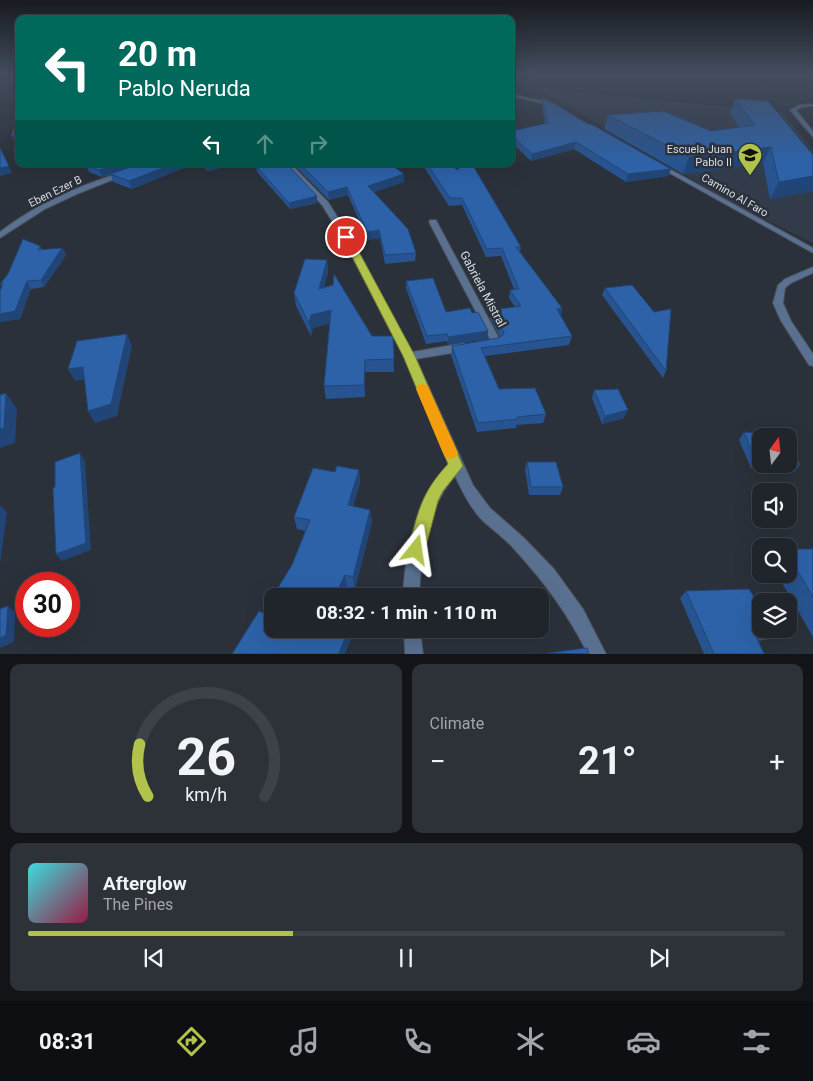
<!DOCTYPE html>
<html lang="en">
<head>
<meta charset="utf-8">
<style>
  body { margin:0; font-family:Roboto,sans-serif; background:#2d3138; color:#f1f3f6; height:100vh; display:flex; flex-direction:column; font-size:19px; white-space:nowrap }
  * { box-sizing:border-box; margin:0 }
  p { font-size:16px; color:#a2a5a9 }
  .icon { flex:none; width:28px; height:28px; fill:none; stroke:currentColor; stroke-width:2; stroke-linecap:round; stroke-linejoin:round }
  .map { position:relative; height:654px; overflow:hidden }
  .details { display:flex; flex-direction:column; gap:10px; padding:10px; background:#121418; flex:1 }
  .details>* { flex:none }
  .hud { position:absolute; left:15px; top:15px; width:500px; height:152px; border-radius:10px; box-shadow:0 5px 20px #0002,0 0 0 1px #3d4248; background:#00695c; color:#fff; overflow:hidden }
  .needle { width:32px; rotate:15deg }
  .fabs { position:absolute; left:752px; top:428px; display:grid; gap:10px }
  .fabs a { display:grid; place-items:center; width:45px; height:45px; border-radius:10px; background:#20252c; box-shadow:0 5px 20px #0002,0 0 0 1px #3d4248; font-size:25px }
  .speed { position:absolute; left:15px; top:572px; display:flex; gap:10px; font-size:25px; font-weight:700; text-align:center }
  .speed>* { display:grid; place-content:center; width:65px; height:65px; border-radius:50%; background:#20252c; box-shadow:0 5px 20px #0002,0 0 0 1px #3d4248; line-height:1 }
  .speed .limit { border:8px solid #d22; background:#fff; color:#111 }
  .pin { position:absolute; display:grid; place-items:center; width:42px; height:42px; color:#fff; margin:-21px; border:2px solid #fff; border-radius:50%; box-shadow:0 1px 5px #0007 }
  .me { position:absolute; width:55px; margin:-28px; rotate:15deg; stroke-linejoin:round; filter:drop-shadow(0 0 4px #0008) }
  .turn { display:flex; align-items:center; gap:18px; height:105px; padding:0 20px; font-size:22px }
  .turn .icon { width:65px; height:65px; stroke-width:2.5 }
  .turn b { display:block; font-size:35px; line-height:42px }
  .lanes { display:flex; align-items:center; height:48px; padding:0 20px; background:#0003; justify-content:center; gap:25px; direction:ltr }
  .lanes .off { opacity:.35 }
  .big { font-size:38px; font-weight:700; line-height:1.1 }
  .details .tile { flex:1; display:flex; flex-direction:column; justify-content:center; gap:8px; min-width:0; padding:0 18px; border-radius:10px; background:#2d3138 }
  .details .dial { align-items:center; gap:0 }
  .dial svg { height:130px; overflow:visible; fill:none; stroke:#3d4248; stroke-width:7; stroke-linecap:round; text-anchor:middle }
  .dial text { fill:#f1f3f6; stroke:none }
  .song { display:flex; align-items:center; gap:15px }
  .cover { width:60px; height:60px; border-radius:8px; background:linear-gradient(135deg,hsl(180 70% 55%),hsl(340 70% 35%)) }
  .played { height:5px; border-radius:2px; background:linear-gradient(90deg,#b2c34b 35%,#3d4248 35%) }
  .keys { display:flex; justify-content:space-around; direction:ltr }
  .heat { display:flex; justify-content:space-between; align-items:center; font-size:28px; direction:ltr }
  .details .tiles { flex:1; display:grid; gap:10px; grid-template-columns:1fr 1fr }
  .tile:last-child { grid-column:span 2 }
  .trip { position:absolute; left:264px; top:588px; width:285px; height:50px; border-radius:10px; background:#20252c; box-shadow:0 5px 20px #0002,0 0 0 1px #3d4248; font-weight:700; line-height:50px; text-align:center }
  .dock { display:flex; height:80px; justify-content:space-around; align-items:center; background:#0d0f12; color:#a2a5a9 }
  .dock .icon { width:35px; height:35px }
  .dock .active { color:#b2c34b }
  .dock b { font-size:22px; color:#f1f3f6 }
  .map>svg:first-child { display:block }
  .built { fill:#313b49 }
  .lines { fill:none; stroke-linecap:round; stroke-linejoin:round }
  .street-casing { stroke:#474c55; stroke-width:2 }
  .street { fill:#597090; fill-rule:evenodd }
  .wall { fill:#275491 }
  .shaded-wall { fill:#204576 }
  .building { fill:#2d62a9; stroke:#204576 }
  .route { fill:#b2c34b; stroke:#747f31 }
  .slow { fill:#f59e0b }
  .labels { text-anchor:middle; stroke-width:5; stroke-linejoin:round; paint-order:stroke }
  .far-poi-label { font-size:11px; fill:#d8dce2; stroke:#2b313a; text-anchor:end }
  .far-street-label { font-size:11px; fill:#d8dce2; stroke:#2b313a }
  .street-label { font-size:12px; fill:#d8dce2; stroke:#2b313a }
</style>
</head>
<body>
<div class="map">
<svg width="813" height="654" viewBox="0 0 813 654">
  <rect width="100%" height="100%" fill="#2b313a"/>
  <!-- built -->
  <path class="built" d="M539,89L782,112L813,149V243L734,204Z"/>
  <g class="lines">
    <defs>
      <g id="street">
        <path d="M511,94L556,104V105L554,106L511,96Z"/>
        <path d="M813,104V106L802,107L796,110L813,131V137L790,110L799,105Z"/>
        <path d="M657,162L813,248V253L655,165L654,164Z"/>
        <path d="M285,164H291L328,202L350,237L412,352L464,343L468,345L469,347L464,351L416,359L473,485L490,508L523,537L554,569L583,609L606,654H588C567,613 546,584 515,550C505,538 492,530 481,519C470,507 462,491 455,476C426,509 422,554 419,596H403C405,548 417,499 450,463L404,356L342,237L322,205Z"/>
        <path d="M123,172L126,174L125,175L77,194L45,209L0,238V232C36,204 80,185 123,172Z"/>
        <path d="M430,220H436L437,222L501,342L500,344L489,346L484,343L485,341L490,339L429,222Z"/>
        <path d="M813,267V273L791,283L785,288L783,303L791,321L813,354V366L809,365L781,321L773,303L778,285L785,279Z"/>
        <path d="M404,629H420L423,654H405Z"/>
      </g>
    </defs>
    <!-- street casing -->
    <use href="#street" class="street-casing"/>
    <!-- street -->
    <use href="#street" class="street"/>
  </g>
  <!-- wall -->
  <g class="wall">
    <path d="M542,98L588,124L671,169L668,176L626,182L574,149L531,161L511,142V131L545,124L542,105Z"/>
    <path d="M735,99L813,155V191L770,199L763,163L683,174L604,129L608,115L711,131L739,127L730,113Z"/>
    <path d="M91,164H193L132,189L113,182L111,175L102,177L89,172L86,165Z"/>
    <path d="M201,164H236L208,171Z"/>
    <path d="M294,164H390L404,174V182L374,192L416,253L415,261L385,264L380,238L368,240L348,195L329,200L294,165Z"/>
    <path d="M422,164H448L521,247L520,252L562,308L561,316L572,336L569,345L485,356L499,389L546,414L543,423L516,425V428L477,432L451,355L452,346L498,338L500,337L490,318L492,310L515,307L509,298L510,290L514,289L501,256L486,257L462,205L449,206Z"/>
    <path d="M256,166L317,203L290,209L257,172Z"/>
    <path d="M40,246L42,250L62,248L66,255L44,287L31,289L20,319L0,322V291L2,287L0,284Z"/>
    <path d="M327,260L328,272L324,288L372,336H393L394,372H365V397L326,399L324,386L330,323L313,328L311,336L296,306L294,293Z"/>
    <path d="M406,281L446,312L472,313L488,331L487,339L448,345L447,341L426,344L406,288Z"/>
    <path d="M605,288L666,371L663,378L602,295Z"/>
    <path d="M594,390L624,418L602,424L592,398Z"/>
    <path d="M744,432L761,436V464H789L800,465L794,472L751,468L739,440Z"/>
    <path d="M527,462L563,487L560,495H529L525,469Z"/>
    <path d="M359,470L360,483L353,506L370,510L372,522L355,589L347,587L343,596H273L292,565L305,531L297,529L294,517L335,472Z"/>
    <path d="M789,549H813V637L777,574H789Z"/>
    <path d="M686,591L777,632L769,639L758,641L764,654H704L680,598Z"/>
  </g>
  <!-- shaded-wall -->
  <g class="shaded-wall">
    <path d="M19,134V140L14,141L11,136Z"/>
    <path d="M576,142L574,149L531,161L532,154Z"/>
    <path d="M771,147L763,163L683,174L689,157Z"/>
    <path d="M0,148L12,173L0,176Z"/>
    <path d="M118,164H143L102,177L99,170Z"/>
    <path d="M173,164H193L132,189L129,181Z"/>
    <path d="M206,164H236L208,171Z"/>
    <path d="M671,169L668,176L626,182L628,174Z"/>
    <path d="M404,174V182L368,194V186Z"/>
    <path d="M813,176V191L770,199L779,182Z"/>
    <path d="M347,187L348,195L329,200L328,192Z"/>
    <path d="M317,196V203L290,209L289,203Z"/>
    <path d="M379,230L380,238L368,240L367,232Z"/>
    <path d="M62,248L66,255L44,287L41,280Z"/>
    <path d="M327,260L328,272L320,301L319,289Z"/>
    <path d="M27,281L31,289L20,319L0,322V314Z"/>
    <path d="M562,308L560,316L557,309Z"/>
    <path d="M331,310L332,323L313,328L311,336L309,323L311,315Z"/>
    <path d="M488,331L487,339L448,345V337Z"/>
    <path d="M127,334L132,346L117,416L95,423L88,411Z"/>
    <path d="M365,360V397L364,385Z"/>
    <path d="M83,367L89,379L75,381L68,369Z"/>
    <path d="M6,393L17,409L15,443L0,448V429Z"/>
    <path d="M628,410L624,418L602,424L605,416Z"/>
    <path d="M80,453L85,461L91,550L62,561L56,554Z"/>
    <path d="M359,470L360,483L350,518L348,505Z"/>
    <path d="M0,505L7,512L0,565Z"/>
    <path d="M370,510L372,522L355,589L353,577Z"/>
    <path d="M345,575L347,587L343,596H335Z"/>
    <path d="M8,606L15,612L14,642L0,648V638Z"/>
    <path d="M349,629H354V632L345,654H339Z"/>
  </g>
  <!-- building -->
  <g class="building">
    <path d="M542,98L548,100L588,124H591L671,169L628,174L576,142L532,154L511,135V131L548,123Z"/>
    <path d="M735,99L768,101L813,155V176L779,182L771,147L689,157L608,115L663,111L711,131L755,125Z"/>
    <path d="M19,113V134L11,136Z"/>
    <path d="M0,148L9,166L0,168Z"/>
    <path d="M91,164H118L99,170L86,165Z"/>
    <path d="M140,164H173L129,181L110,174Z"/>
    <path d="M268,164H287L317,196L289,203L256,166Z"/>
    <path d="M300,164H390L404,174L368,186L408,229L416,253L385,255L379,230L367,232L347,187L328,192Z"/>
    <path d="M427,164H448L458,170L459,164H472L521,247H516L562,308L557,309L572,336L481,348L499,389L535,388L546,414L517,417L518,419L478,423L452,346L498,338L503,335L504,332L492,310L521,306L510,290L519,289L502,248L487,249L462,198H450Z"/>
    <path d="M23,239L40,246L38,250L62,248L41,280L27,281L15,311L0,314V291L3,283L0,284L8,274Z"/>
    <path d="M305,259L327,260L319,289L333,285L334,274L372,336H393L394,359L365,360L364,385L324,386L331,310L311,315L309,323L294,293Z"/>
    <path d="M433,278L446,312L470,308L472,313L478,312L488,331L448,337L447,334L427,336L406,281Z"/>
    <path d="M632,285L654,312L671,309L666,371L605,288Z"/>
    <path d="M127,334L111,404L88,411L83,367L68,369L77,341Z"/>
    <path d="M618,389L628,410L605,416L594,390Z"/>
    <path d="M6,393L4,428L0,429V395Z"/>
    <path d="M744,432L784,436H761V460H756Z"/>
    <path d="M789,442L800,465L789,463Z"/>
    <path d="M80,453L86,543L56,554L53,488L55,487V462Z"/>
    <path d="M527,462H556L563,487H531Z"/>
    <path d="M337,466L359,470L348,505L370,510L353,577L345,575L335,596H273L292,565L310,520L294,517L313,468L335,472Z"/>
    <path d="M789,549H813V597L789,556Z"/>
    <path d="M749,589L761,608V629H775L777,632L756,636L764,654H714L686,591Z"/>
    <path d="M272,597V629H349L339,653L341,654H232L259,611L263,613Z"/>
    <path d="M8,606L6,635L0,638V609Z"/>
    <path d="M587,648L589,654L548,653Z"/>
  </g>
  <!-- sky -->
  <linearGradient id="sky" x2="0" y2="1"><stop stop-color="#181b20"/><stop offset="0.45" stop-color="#444e60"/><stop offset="1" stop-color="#444e60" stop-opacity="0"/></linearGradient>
  <rect width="813" height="165" fill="url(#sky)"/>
  <!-- route -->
  <path class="route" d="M343,235H346L351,237L415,356L463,466L443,491L438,501L425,550L422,556L416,559L410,556L408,550C418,513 420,494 448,464L403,356L342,237Z"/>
  <!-- slow -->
  <path class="slow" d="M423,384L427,385L429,389L458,453L456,457L450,459L445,457L443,453L416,389L418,385Z"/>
  <!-- icons -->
  <defs>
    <symbol id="school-pin" viewBox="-11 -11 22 30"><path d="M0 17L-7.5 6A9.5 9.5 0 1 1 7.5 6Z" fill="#b2c34b" stroke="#2b313a"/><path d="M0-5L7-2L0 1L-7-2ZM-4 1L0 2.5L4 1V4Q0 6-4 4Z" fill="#111"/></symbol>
  </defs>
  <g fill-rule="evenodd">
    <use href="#school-pin" x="736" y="141" width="28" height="38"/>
  </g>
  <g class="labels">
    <!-- far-poi labels -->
    <g class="far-poi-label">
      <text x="732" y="153">Escuela Juan<tspan x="732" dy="13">Pablo II</tspan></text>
    </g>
    <!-- far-street labels -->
    <g class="far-street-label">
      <text transform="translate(55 191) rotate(-26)" y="4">Eben Ezer B</text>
      <text transform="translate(735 195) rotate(30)" y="4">Camino Al Faro</text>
    </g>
    <!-- street labels -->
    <g class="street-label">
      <text transform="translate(483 289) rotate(62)" y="4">Gabriela Mistral</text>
    </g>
  </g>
</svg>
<div class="fabs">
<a><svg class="needle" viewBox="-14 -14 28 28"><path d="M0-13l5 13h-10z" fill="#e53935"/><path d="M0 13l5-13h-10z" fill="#a2a5a9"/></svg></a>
<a><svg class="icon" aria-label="sound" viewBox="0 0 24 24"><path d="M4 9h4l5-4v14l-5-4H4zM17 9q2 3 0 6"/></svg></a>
<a><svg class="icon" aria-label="search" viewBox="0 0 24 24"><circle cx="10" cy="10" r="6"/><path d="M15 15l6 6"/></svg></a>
<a><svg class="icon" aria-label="layers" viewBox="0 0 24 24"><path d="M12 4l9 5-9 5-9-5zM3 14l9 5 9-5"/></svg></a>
</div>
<div class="speed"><div class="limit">30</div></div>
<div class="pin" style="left:346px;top:237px;background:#d93025"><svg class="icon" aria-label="arrive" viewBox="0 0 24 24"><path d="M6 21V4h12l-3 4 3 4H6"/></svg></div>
<svg class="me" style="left:416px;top:550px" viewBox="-20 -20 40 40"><path d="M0-17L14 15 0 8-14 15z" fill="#b2c34b" stroke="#fff" stroke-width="4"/></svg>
<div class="trip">08:32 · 1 min · 110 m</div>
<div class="hud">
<div class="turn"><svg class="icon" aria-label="left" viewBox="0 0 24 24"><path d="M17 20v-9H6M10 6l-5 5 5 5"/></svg><div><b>20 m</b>Pablo Neruda</div></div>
<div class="lanes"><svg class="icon" aria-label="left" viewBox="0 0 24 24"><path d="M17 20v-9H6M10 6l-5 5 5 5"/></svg><svg class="icon off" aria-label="ahead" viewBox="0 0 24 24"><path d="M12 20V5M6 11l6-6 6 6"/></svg><svg class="icon off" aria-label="right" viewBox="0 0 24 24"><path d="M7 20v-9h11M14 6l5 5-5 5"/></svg></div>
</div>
</div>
<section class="details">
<div class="tiles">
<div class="tile dial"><svg viewBox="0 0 100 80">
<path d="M14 69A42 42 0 1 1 86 69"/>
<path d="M14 69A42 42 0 0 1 9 37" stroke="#b2c34b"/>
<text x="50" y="56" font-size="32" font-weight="700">26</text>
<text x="50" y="72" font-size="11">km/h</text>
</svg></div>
<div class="tile"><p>Climate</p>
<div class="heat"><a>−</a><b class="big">21°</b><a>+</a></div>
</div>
<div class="tile">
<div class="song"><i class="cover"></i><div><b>Afterglow</b><p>The Pines</p></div></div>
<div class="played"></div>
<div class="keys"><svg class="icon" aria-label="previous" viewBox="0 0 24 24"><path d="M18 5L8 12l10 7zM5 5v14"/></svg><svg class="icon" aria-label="pause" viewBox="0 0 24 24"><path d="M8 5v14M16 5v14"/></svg><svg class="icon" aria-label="next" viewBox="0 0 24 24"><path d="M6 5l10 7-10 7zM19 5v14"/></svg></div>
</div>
</div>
</section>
<nav class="dock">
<b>08:31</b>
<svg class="icon active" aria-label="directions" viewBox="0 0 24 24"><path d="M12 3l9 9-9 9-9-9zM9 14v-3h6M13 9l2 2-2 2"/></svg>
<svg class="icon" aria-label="music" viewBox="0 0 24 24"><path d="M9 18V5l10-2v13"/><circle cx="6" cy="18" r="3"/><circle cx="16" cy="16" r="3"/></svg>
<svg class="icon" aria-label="phone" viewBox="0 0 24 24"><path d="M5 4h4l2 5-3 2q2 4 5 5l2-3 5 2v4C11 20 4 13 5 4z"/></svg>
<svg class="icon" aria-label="climate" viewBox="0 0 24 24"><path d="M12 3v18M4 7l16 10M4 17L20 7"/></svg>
<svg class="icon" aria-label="car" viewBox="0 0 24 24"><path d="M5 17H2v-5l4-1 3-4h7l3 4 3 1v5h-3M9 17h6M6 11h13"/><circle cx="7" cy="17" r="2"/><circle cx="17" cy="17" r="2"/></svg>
<svg class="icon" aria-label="filters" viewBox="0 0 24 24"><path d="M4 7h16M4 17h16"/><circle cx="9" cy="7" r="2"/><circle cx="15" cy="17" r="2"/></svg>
</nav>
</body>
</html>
